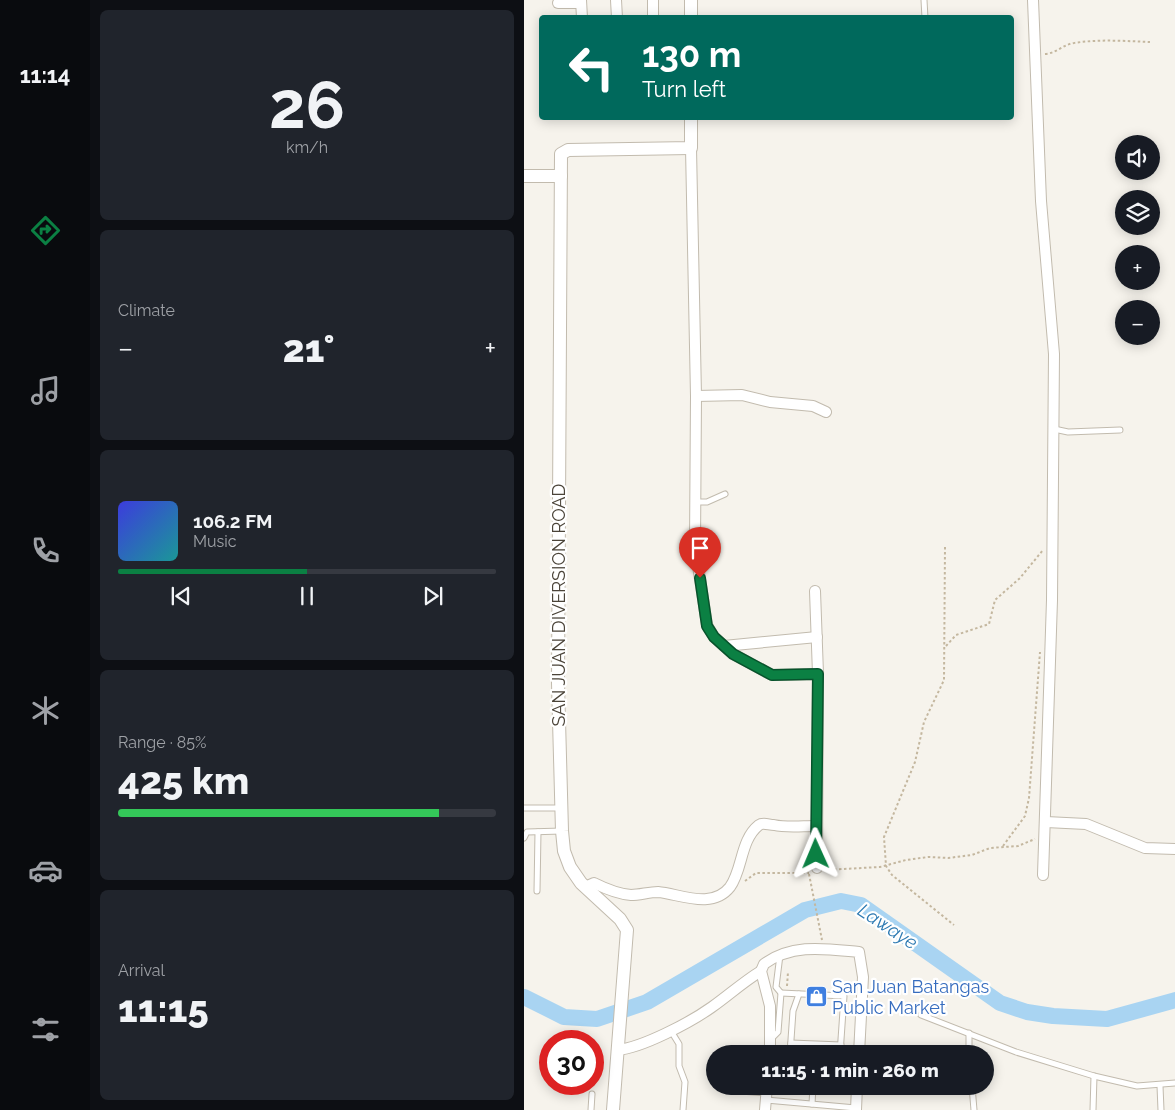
<!DOCTYPE html>
<html lang="en">
<head>
<meta charset="utf-8">
<style>
  body { margin:0; font-family:Raleway,sans-serif; background:#20242c; color:#f1f3f6; height:100vh; display:flex; flex-direction:column; font-size:19px; white-space:nowrap }
  * { box-sizing:border-box; margin:0 }
  p { font-size:16px; color:#9ea1a6 }
  .icon { flex:none; width:28px; height:28px; fill:none; stroke:currentColor; stroke-width:2; stroke-linecap:round; stroke-linejoin:round }
  .map { position:relative; flex:1; overflow:hidden }
  .drawer { display:flex; flex-direction:column; gap:10px; padding:10px; background:#0d0f14; width:434px }
  .drawer>* { flex:none }
  .banner { position:absolute; left:15px; top:15px; width:475px; height:105px; border-radius:5px; box-shadow:0 2px 12px #0003; background:#00695c; color:#fff; overflow:hidden }
  .buttons { position:absolute; left:591px; top:135px; display:grid; gap:10px }
  .buttons a { display:grid; place-items:center; width:45px; height:45px; border-radius:50%; background:#171b24; box-shadow:0 2px 12px #0003; font-size:25px }
  .speed { position:absolute; left:15px; top:1030px; display:flex; gap:10px; font-size:25px; font-weight:700; text-align:center }
  .speed>* { display:grid; place-content:center; width:65px; height:65px; border-radius:50%; background:#171b24; box-shadow:0 2px 12px #0003; line-height:1 }
  .speed .limit { border:8px solid #d22; background:#fff; color:#111 }
  .pin { position:absolute; display:grid; place-items:center; width:42px; height:42px; color:#fff; margin:-51px -21px; border-radius:50% 50% 50% 0; rotate:-45deg; box-shadow:0 0 5px #0007 }
  .pin .icon { rotate:45deg }
  .me { position:absolute; width:55px; margin:-28px; rotate:359deg; stroke-linejoin:round; filter:drop-shadow(0 0 4px #0008) }
  .turn { display:flex; align-items:center; gap:18px; height:105px; padding:0 20px; font-size:22px }
  .turn .icon { width:65px; height:65px; stroke-width:2.5 }
  .turn b { display:block; font-size:35px; line-height:42px }
  .big { font-size:38px; font-weight:800; line-height:1.1 }
  .drawer .card { flex:1; display:flex; flex-direction:column; justify-content:center; gap:8px; min-width:0; padding:0 18px; border-radius:8px; background:#20242c }
  .drawer .dial { align-items:center; gap:0 }
  .dial b { font-size:65px; line-height:1 }
  .song { display:flex; align-items:center; gap:15px }
  .cover { width:60px; height:60px; border-radius:8px; background:linear-gradient(135deg,hsl(240 70% 55%),hsl(180 70% 35%)) }
  .played { height:5px; border-radius:2px; background:linear-gradient(90deg,#0b8043 50%,#363941 50%) }
  .keys { display:flex; justify-content:space-around; direction:ltr }
  .heat { display:flex; justify-content:space-between; align-items:center; font-size:28px; direction:ltr }
  .charge { height:8px; border-radius:4px; background:linear-gradient(90deg,#34c759 85%,#363941 0) }
  .trip { position:absolute; left:182px; top:1045px; width:288px; height:50px; border-radius:25px; background:#171b24; box-shadow:0 2px 12px #0003; font-weight:800; line-height:50px; text-align:center }
  main { display:flex; flex:1; min-height:0 }
  .tab-bar { display:flex; flex-direction:column; width:90px; justify-content:space-around; align-items:center; background:#090b0e; color:#9ea1a6 }
  .tab-bar .icon { width:35px; height:35px }
  .tab-bar .active { color:#0b8043 }
  .tab-bar b { font-size:22px; color:#f1f3f6 }
  .map>svg:first-child { display:block }
  .lines { fill:none; stroke-linecap:round; stroke-linejoin:round }
  .river { stroke:#a9d4f2; stroke-width:16 }
  .service-casing { stroke:#c2bbae; stroke-width:7 }
  .minor-casing { stroke:#c2bbae; stroke-width:12 }
  .tertiary-casing { stroke:#c2bbae; stroke-width:14 }
  .path { stroke:#c4b79f; stroke-width:2; stroke-dasharray:2.5 2.5; stroke-linecap:butt }
  .service { stroke:#fff; stroke-width:5 }
  .minor { stroke:#fff; stroke-width:10 }
  .tertiary { stroke:#fff; stroke-width:12 }
  .route-casing { stroke:#07532c; stroke-width:12 }
  .route { stroke:#0b8043; stroke-width:9 }
  .labels { text-anchor:middle; stroke-width:4.5; stroke-linejoin:round; paint-order:stroke }
  .street-label { font-size:18px; fill:#4b4439; stroke:#fff }
  .shop-label { font-size:18px; fill:#366cbe; stroke:#fff; text-anchor:start }
  .water-label { font-size:19px; font-style:italic; fill:#2e7ab2; stroke:#fff }
</style>
</head>
<body>
<main>
<nav class="tab-bar">
<b>11:14</b>
<svg class="icon active" aria-label="directions" viewBox="0 0 24 24"><path d="M12 3l9 9-9 9-9-9zM9 14v-3h6M13 9l2 2-2 2"/></svg>
<svg class="icon" aria-label="music" viewBox="0 0 24 24"><path d="M9 18V5l10-2v13"/><circle cx="6" cy="18" r="3"/><circle cx="16" cy="16" r="3"/></svg>
<svg class="icon" aria-label="phone" viewBox="0 0 24 24"><path d="M5 4h4l2 5-3 2q2 4 5 5l2-3 5 2v4C11 20 4 13 5 4z"/></svg>
<svg class="icon" aria-label="climate" viewBox="0 0 24 24"><path d="M12 3v18M4 7l16 10M4 17L20 7"/></svg>
<svg class="icon" aria-label="car" viewBox="0 0 24 24"><path d="M5 17H2v-5l4-1 3-4h7l3 4 3 1v5h-3M9 17h6M6 11h13"/><circle cx="7" cy="17" r="2"/><circle cx="17" cy="17" r="2"/></svg>
<svg class="icon" aria-label="filters" viewBox="0 0 24 24"><path d="M4 7h16M4 17h16"/><circle cx="9" cy="7" r="2"/><circle cx="15" cy="17" r="2"/></svg>
</nav>
<section class="drawer">
<div class="card dial"><b>26</b><p>km/h</p></div>
<div class="card"><p>Climate</p>
<div class="heat"><a>−</a><b class="big">21°</b><a>+</a></div>
</div>
<div class="card">
<div class="song"><i class="cover"></i><div><b>106.2 FM</b><p>Music</p></div></div>
<div class="played"></div>
<div class="keys"><svg class="icon" aria-label="previous" viewBox="0 0 24 24"><path d="M18 5L8 12l10 7zM5 5v14"/></svg><svg class="icon" aria-label="pause" viewBox="0 0 24 24"><path d="M8 5v14M16 5v14"/></svg><svg class="icon" aria-label="next" viewBox="0 0 24 24"><path d="M6 5l10 7-10 7zM19 5v14"/></svg></div>
</div>
<div class="card"><p>Range · 85%</p><b class="big">425 km</b><div class="charge"></div></div>
<div class="card"><p>Arrival</p><b class="big">11:15</b></div>
</section>
<div class="map">
<svg width="652" height="1110" viewBox="0 0 652 1110">
  <rect width="100%" height="100%" fill="#f6f3ec"/>
  <g class="lines">
    <!-- river -->
    <path class="river" d="M0,997L40,1017L73,1019L123,1002L281,910L317,901L337,905L476,1003L503,1012L529,1016L583,1019L652,1000"/>
    <defs>
      <g id="service">
        <path d="M400,0L401,18"/>
        <path d="M530,429L544,432L596,430"/>
        <path d="M172,502H183L201,494"/>
        <path d="M0,808H37"/>
        <path d="M0,838L3,832L38,831"/>
        <path d="M13,891L14,832"/>
        <path d="M257,993L320,996L316,1054"/>
        <path d="M397,1015L492,1052L570,1076L613,1086L652,1083"/>
        <path d="M147,1031L155,1044V1066L161,1082L159,1110"/>
        <path d="M247,1039L254,1032L257,993L252,987L256,955"/>
        <path d="M267,1043L317,1045"/>
        <path d="M266,1054L269,1011L275,994"/>
        <path d="M445,1054V1033"/>
        <path d="M448,1086L450,1110"/>
        <path d="M636,1086L637,1110"/>
        <path d="M216,1091L242,1093"/>
        <path d="M242,1100L332,1108"/>
        <path d="M288,1104L289,1086"/>
        <path d="M67,1110L68,1094"/>
        <path d="M569,1110L570,1076"/>
      </g>
      <g id="minor">
        <path d="M57,0L58,18"/>
        <path d="M92,0L93,18"/>
        <path d="M129,0V18"/>
        <path d="M509,0L517,201L530,354L528,600L519,875"/>
        <path d="M34,3H57"/>
        <path d="M167,148L172,396L171,546L183,625L190,637L209,654L248,675L294,674"/>
        <path d="M172,396L218,395L246,402L289,406L302,412"/>
        <path d="M291,591L294,674L293,868"/>
        <path d="M200,646L293,637"/>
        <path d="M522,822L562,824L621,848L652,849"/>
        <path d="M61,887L70,883C82,889 94,894 107,895C116,895 125,892 134,892C156,894 188,910 206,887C219,869 216,840 235,825C239,822 245,825 250,825C263,828 278,826 292,826"/>
        <path d="M93,1050C118,1048 167,1022 188,1007C205,995 219,982 237,971"/>
        <path d="M246,1054V1006L237,971L240,964C269,943 302,949 335,952L339,977L335,1054"/>
        <path d="M241,1110L243,1086"/>
        <path d="M332,1110L333,1086"/>
      </g>
      <g id="tertiary">
        <path d="M167,0V18"/>
        <path d="M0,176H37"/>
        <path d="M89,1110L103,930L96,919L57,883L46,867L40,851L38,831L34,683L37,154L44,150L167,148V118"/>
      </g>
    </defs>
    <!-- service casing -->
    <use href="#service" class="service-casing"/>
    <!-- minor casing -->
    <use href="#minor" class="minor-casing"/>
    <!-- tertiary casing -->
    <use href="#tertiary" class="tertiary-casing"/>
    <!-- path -->
    <g class="path">
      <path d="M521,54C533,53 540,44 550,43C575,39 601,41 626,42"/>
      <path d="M421,547L420,680L400,722L391,762L360,837L362,866L368,875L430,925"/>
      <path d="M422,646L432,635L465,624L471,600L496,578L519,550"/>
      <path d="M479,846L501,816L505,798L516,652"/>
      <path d="M300,870L356,867L382,860L404,857L424,858L448,855L466,848L494,846L511,839"/>
      <path d="M285,874L298,940"/>
      <path d="M221,881L232,873H285"/>
      <path d="M263,986L264,972"/>
    </g>
    <!-- service -->
    <use href="#service" class="service"/>
    <!-- minor -->
    <use href="#minor" class="minor"/>
    <!-- tertiary -->
    <use href="#tertiary" class="tertiary"/>
  </g>
  <g class="lines">
    <defs>
      <path id="route" d="M176,578L183,626L190,637L209,654L248,675L294,674L292,854"/>
    </defs>
    <!-- route casing -->
    <use href="#route" class="route-casing"/>
    <!-- route -->
    <use href="#route" class="route"/>
  </g>
  <!-- icons -->
  <defs>
    <symbol id="shop-square" viewBox="-11 -11 22 22"><rect x="-9" y="-9" width="18" height="18" rx="4" fill="#3f7fe0" stroke="#fff"/><path d="M-5-2.5h2.3a2.7 3.5 0 0 1 5.4 0H5L5.5 6h-11ZM-1.5-2.5h3a1.5 2.3 0 0 0-3 0Z" fill="#fff"/></symbol>
  </defs>
  <g fill-rule="evenodd">
    <use href="#shop-square" x="280" y="984" width="25" height="25"/>
  </g>
  <g class="labels">
    <!-- street labels -->
    <g class="street-label">
      <text transform="translate(35 605) rotate(-90)" y="6">SAN JUAN DIVERSION ROAD</text>
    </g>
    <!-- shop labels -->
    <g class="shop-label">
      <text x="308" y="993">San Juan Batangas<tspan x="308" dy="21">Public Market</tspan></text>
    </g>
    <!-- water labels -->
    <g class="water-label">
      <text transform="translate(364 926) rotate(33)" y="7">Lawaye</text>
    </g>
  </g>
</svg>
<div class="buttons">
<a><svg class="icon" aria-label="sound" viewBox="0 0 24 24"><path d="M4 9h4l5-4v14l-5-4H4zM17 9q2 3 0 6"/></svg></a>
<a><svg class="icon" aria-label="layers" viewBox="0 0 24 24"><path d="M12 4l9 5-9 5-9-5zM3 14l9 5 9-5"/></svg></a>
<a>+</a>
<a>−</a>
</div>
<div class="speed"><div class="limit">30</div></div>
<div class="pin" style="left:176px;top:578px;background:#d93025"><svg class="icon" aria-label="arrive" viewBox="0 0 24 24"><path d="M6 21V4h12l-3 4 3 4H6"/></svg></div>
<svg class="me" style="left:292px;top:854px" viewBox="-20 -20 40 40"><path d="M0-17L14 15 0 8-14 15z" fill="#0b8043" stroke="#fff" stroke-width="4"/></svg>
<div class="trip">11:15 · 1 min · 260 m</div>
<div class="banner">
<div class="turn"><svg class="icon" aria-label="left" viewBox="0 0 24 24"><path d="M17 20v-9H6M10 6l-5 5 5 5"/></svg><div><b>130 m</b>Turn left</div></div>
</div>
</div>
</main>
</body>
</html>
